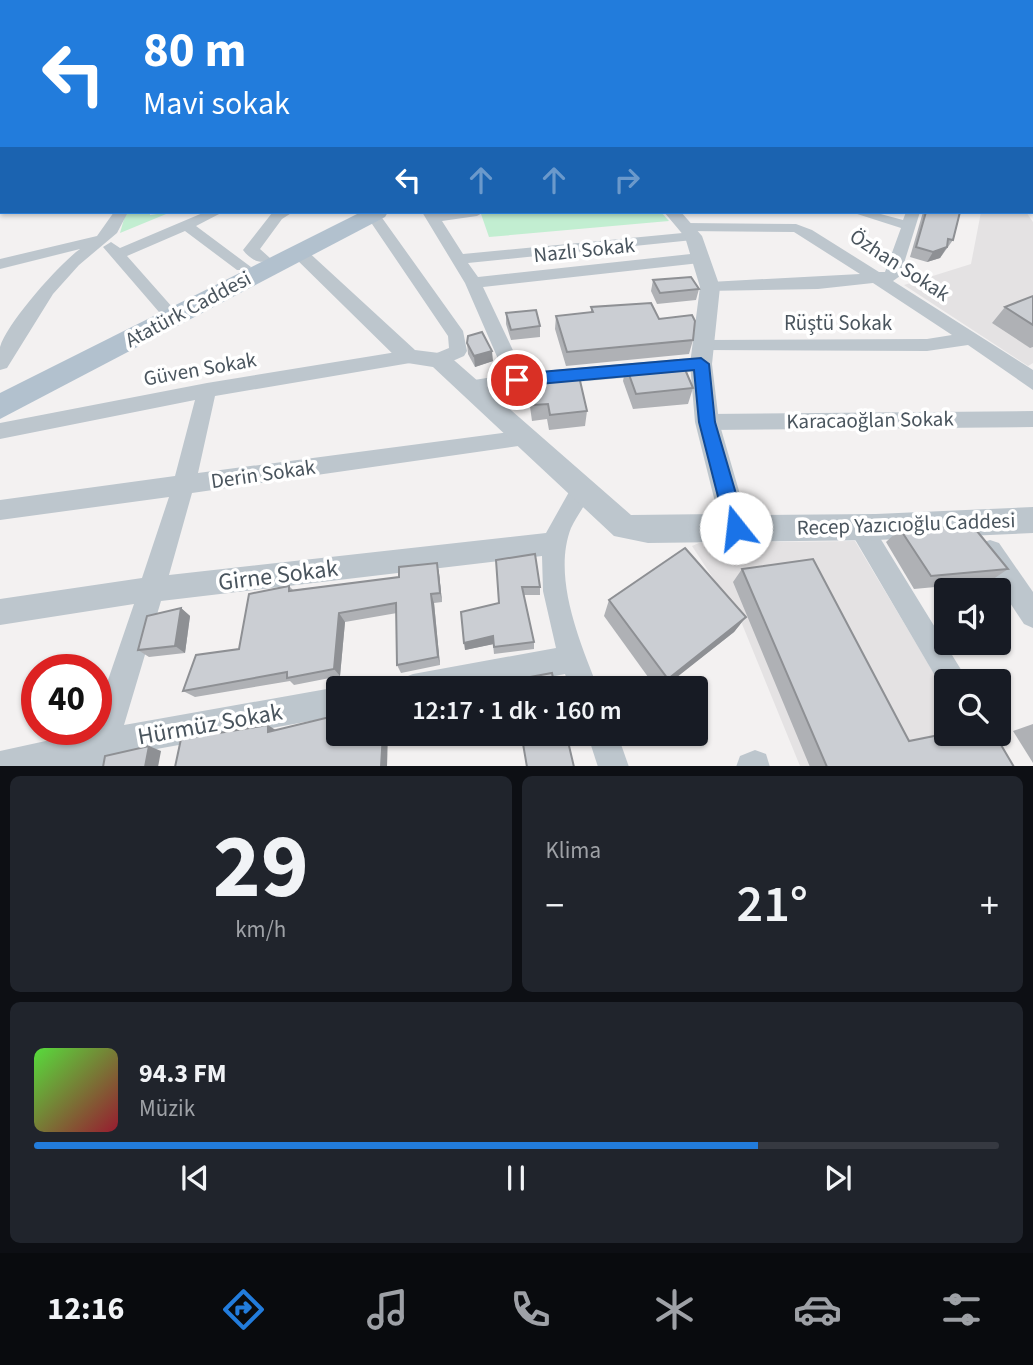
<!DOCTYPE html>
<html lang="tr">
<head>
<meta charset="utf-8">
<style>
  body { margin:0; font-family:"Source Sans 3",sans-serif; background:#20242c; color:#f1f3f6; height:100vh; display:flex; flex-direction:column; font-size:26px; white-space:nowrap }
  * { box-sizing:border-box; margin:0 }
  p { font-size:23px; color:#9ea1a6 }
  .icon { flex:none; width:38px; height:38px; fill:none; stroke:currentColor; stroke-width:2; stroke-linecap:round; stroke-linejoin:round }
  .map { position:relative; height:766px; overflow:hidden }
  .panel { display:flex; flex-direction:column; gap:10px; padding:10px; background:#0d0f14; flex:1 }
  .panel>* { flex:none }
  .top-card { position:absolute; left:0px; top:0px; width:1034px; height:214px; box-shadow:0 2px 5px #0004; background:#227cdc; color:#fff; overflow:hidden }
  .fabs { position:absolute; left:934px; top:578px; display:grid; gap:14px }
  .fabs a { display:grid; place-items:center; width:77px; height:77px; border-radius:7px; background:#171b24; box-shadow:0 2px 5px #0004; font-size:35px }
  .speed { position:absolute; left:21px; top:654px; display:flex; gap:14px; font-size:35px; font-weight:700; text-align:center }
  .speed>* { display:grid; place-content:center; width:91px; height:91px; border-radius:50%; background:#171b24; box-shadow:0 2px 5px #0004; line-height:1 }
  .speed .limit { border:10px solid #d22; background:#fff; color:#111 }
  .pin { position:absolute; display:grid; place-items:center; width:60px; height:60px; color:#fff; margin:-30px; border:4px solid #fff; border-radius:50%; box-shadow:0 2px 7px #0007 }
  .me { position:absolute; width:77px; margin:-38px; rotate:344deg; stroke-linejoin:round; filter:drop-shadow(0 0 5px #0008) }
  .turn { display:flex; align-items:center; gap:24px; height:147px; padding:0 28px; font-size:32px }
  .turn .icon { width:91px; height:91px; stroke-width:2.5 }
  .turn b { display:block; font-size:49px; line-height:60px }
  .lanes { display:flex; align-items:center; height:66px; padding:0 28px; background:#0003; justify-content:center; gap:35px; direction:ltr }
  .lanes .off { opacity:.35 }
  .big { font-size:52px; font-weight:600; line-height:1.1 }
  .panel .tile { flex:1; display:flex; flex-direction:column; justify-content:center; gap:10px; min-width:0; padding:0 24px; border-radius:10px; background:#20242c }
  .panel .dial { align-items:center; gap:0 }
  .dial b { font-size:91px; line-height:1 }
  .song { display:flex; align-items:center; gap:21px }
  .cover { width:84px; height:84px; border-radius:10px; background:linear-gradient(135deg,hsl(110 70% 55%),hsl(350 70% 35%)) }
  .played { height:7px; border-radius:4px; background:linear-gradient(90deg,#227cdc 75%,#363941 75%) }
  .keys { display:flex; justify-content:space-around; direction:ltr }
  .heat { display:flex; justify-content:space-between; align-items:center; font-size:38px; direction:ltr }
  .panel .tiles { flex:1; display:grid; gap:10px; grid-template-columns:1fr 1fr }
  .tile:last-child { grid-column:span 2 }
  .trip { position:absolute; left:326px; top:676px; width:382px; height:70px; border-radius:7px; background:#171b24; box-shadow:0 2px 5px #0004; font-weight:600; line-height:70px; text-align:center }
  .dock { display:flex; height:112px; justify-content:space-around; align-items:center; background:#090b0e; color:#9ea1a6 }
  .dock .icon { width:49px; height:49px }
  .dock .selected { color:#227cdc }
  .dock b { font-size:32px; color:#f1f3f6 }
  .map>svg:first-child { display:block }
  .education { fill:#e4e2e3 }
  .green { fill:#c2eed1 }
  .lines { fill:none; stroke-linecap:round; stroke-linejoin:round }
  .service { fill:#bdc6cd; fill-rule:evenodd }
  .minor { fill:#bdc6cd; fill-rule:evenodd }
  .tertiary { fill:#bdc6cd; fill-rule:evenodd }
  .primary { fill:#b2c1ce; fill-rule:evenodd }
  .wall { fill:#afb1b5 }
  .shaded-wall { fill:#8e9094 }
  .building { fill:#cbced3; stroke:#8e9094; stroke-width:2 }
  .route { fill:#1a73e8; stroke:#114b97; stroke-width:2 }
  .labels { text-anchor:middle; stroke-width:7; stroke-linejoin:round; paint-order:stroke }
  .street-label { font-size:21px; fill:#4a555e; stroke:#fff }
  .near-street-label { font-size:24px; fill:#4a555e; stroke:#fff }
</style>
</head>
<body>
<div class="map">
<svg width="1033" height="767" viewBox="0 0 1033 767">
  <rect width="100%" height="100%" fill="#f3f1f1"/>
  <!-- education -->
  <g class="education">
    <path d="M981,212H1026L1033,222V363L1028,366L904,285L971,264Z"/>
    <path d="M855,541L947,695V733H970L990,766H800L740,619L692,546L699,543Z"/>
  </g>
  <!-- green -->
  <g class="green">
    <path d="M126,212H150V215L171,212L120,233Z"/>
    <path d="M497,212H661L669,221L489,237L481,214Z"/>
  </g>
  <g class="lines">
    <!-- service -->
    <rect class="service" x="0" y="161" width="2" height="4"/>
    <!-- minor -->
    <g class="minor">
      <rect x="1032" y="104" width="1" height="6"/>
      <rect x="1032" y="141" width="1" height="8"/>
      <rect x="1032" y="159" width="1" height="8"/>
      <path d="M0,196H2L0,205Z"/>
      <rect x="1032" y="201" width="1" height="9"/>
      <path d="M114,212H128L117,233L79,265L53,294L7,368L0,370C0,363 0,354 0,347C7,323 59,264 80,249L0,269V259L97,236Z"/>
      <path d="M205,212H223L196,226L251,267L249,270H237L185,231L127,256L173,308L165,314L159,312L103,247L111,242L120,248Z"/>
      <path d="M293,212L282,219L260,249L270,258L267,261C258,264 249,258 243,250L272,213Z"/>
      <path d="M369,212L380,215L463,331L467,351L464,356L439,367L432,365L430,360L432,355L449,348L448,336L370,221L362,216Z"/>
      <path d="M422,212H484L477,216L442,221L463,254L693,232L700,236L693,240L468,263L478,277L700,253L708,258L700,263L483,287L527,380L517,387L469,394L459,387L462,382L505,375L465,283Z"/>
      <path d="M851,212H873L903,220L906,212H920L900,276L893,281L1033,370V390L968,345L927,351L700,350L697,346L706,340L927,339L952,335L873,283L818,289L704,291L702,287L710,282L860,274L794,232L685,231L678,227L685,223L796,224L812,230L879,272H885L901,228Z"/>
      <path d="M409,350L418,357L416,362L215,396L198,473L525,430L532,432L535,438L532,444L192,493L169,575L546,533L574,483L582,480L590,483L593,490C587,503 577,515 571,528C552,577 580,642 598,688H570L565,674L492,688H399L403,678L413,674L556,648L543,591L542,556L161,601L124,725L338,687L341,688H338V716L107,758L106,767H0V751L96,730V715L134,604L0,625V599L142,578L169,497L0,520V500L175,476L195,400L0,439V423L207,383Z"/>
      <path d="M701,357L710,364L701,371L553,384L543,377L553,370Z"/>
      <path d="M1033,411V427L707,430L700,428L697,422L700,416L707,414Z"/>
      <path d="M861,517L869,520L968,681H947V692L944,691L853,536L849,528L853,520Z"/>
      <path d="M990,540L999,543L1033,592V628L1024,624L981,559L978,551L981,543Z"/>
      <path d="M587,733H617L629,767H598Z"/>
      <path d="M755,750L766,754L770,767H736L740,756Z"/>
    </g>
    <!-- tertiary -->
    <g class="tertiary">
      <rect x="1032" y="189" width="1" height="10"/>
      <path d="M664,212H681L702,236L720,287L712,364L719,422L746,515L876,514L1033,507V533L876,540L648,543L614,536L433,367L401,362L289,252L298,247L304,248L415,350L447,354L631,515L718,514L695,422L690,364L700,287L685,237Z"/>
    </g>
    <!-- primary -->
    <path class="primary" d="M361,212H388L385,217L0,419V393Z"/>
  </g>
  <!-- wall -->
  <g class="wall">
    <path d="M923,212H960L953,240L940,258L927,262L910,257Z"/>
    <path d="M653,280L699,289L696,300L657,304L651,291Z"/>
    <path d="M1033,296V347L1030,348L992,323L1005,307Z"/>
    <path d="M591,307L659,319L693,340L689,354L566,366L555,329L556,316L591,312Z"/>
    <path d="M506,313L540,326V337L511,340L506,324Z"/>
    <path d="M467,343L493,361L475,367L468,354Z"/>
    <path d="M626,366L693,388L688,404L633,409L623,381Z"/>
    <path d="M528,376L587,411L585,426L549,430L547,419L532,421L528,392Z"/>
    <path d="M900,529L1008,569L989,582L914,589L886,542Z"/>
    <path d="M496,560L540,587V595H524L534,642V649L494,654L493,644L465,650L499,603Z"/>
    <path d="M437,563L439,573L442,602L434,603L440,665L401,673L397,665V613L345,622L340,676L294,685L290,681L195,697L183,691L239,649L289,586L293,590L399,577Z"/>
    <path d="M742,569L909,741L1014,767H810L733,582Z"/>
    <path d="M609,600L746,617L734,632L663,688H656L604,616Z"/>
    <path d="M181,608L190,616L185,653L149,657L138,650Z"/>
    <path d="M1033,724V763L1013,731Z"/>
  </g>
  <!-- shaded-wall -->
  <g class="shaded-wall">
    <path d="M947,247L940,258L927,262L933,252Z"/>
    <path d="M492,351L493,361L475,367L474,356Z"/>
    <path d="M437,563L439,573L442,602L440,593Z"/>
    <path d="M431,594L434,603L440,665L438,657Z"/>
    <path d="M181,608L190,616L185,653L175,646Z"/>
    <path d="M339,613L345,622L340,676L334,669Z"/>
    <path d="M746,617L734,632L663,688H661L668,679Z"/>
    <path d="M493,636L494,644L465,650L464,643Z"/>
    <path d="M268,725L277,731L268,732Z"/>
    <path d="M383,733H388L387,767H381Z"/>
    <path d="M149,746L161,751L158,767H145Z"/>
  </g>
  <!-- building -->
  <g class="building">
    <path d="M926,212H960L953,240L948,239L947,247L933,252L916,247Z"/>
    <path d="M691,277L699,289L660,293L653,280Z"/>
    <path d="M1033,296V325L1005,307Z"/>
    <path d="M651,303L659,319L692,315L695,321L693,340L567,352L556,316L593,312L591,307Z"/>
    <path d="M536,310L540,326L511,330L506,313Z"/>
    <path d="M482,332L492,351L474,356L467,343L468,336Z"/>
    <path d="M681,360L693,388L636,394L626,366Z"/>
    <path d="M578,372L587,411L550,415L548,404L533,405L528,376Z"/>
    <path d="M972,525L1008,569L931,576L900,529Z"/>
    <path d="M685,548L746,617L668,679L609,600Z"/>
    <path d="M535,554L540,587H522L534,642L494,647L493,636L464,643L461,612L499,603L496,560Z"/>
    <path d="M813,559L909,741L949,733H994L1014,767H827L742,569Z"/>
    <path d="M437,563L440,593L431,594L438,657L397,665L396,603L339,613L334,669L287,678V672L183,691L196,655L239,649L249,594L289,586V591L399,577V567Z"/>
    <path d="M181,608L175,646L138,650L147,616Z"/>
    <path d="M552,673L555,688H520L519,679Z"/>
    <path d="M492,684L493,688H475Z"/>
    <path d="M338,715V733H383L381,767H175L181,739L268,725V732Z"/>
    <path d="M530,733H566L574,767H527L522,738L530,736Z"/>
    <path d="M149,746L145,767H103L105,756Z"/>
  </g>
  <!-- sky -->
  <linearGradient id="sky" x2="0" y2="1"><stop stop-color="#85c3e8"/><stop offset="0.49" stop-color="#faf9f9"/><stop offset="1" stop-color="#faf9f9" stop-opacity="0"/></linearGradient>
  <rect width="1033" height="211" fill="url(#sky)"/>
  <!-- route -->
  <path class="route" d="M701,358L709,364L715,422L746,528L743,534L736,537L729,534L726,528L699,422L694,370L517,386L509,380L517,374Z"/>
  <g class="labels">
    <!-- street labels -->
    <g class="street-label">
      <text transform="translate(584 250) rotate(-6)" y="7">Nazlı Sokak</text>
      <text transform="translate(900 265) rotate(33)" y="7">Özhan Sokak</text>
      <text transform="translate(188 309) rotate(-28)" y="7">Atatürk Caddesi</text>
      <text x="838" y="330">Rüştü Sokak</text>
      <text transform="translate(200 369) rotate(-10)" y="7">Güven Sokak</text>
      <text transform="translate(870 420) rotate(-1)" y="7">Karacaoğlan Sokak</text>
      <text transform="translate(263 474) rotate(-8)" y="7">Derin Sokak</text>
      <text transform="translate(906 524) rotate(-2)" y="7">Recep Yazıcıoğlu Caddesi</text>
    </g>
    <!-- near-street labels -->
    <g class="near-street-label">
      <text transform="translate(278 575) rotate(-7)" y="8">Girne Sokak</text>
      <text transform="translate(210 724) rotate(-10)" y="8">Hürmüz Sokak</text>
    </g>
  </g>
</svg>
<div class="fabs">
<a><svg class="icon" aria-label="sound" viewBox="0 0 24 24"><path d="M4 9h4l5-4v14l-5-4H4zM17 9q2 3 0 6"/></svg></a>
<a><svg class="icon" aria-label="search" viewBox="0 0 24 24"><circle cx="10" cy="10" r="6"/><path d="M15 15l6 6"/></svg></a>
</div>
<div class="speed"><div class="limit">40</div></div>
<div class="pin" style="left:517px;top:380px;background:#d93025"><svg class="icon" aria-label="arrive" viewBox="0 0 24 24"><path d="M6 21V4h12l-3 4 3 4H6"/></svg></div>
<svg class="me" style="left:736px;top:528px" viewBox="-20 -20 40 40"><circle r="19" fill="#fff"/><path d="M0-13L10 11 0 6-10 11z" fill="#1a73e8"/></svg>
<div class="trip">12:17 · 1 dk · 160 m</div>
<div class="top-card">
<div class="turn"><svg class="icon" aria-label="left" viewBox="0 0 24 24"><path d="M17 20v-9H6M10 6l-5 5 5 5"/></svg><div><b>80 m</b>Mavi sokak</div></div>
<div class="lanes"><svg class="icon" aria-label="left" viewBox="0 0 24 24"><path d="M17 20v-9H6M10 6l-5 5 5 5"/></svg><svg class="icon off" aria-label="ahead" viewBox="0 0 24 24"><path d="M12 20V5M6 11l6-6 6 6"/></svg><svg class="icon off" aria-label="ahead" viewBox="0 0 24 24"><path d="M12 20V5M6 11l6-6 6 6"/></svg><svg class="icon off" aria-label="right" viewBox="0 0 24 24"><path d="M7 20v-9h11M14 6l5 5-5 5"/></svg></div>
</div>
</div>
<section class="panel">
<div class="tiles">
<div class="tile dial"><b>29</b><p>km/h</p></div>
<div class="tile"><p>Klima</p>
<div class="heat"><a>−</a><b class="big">21°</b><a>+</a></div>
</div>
<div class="tile">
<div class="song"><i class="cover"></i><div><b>94.3 FM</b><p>Müzik</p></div></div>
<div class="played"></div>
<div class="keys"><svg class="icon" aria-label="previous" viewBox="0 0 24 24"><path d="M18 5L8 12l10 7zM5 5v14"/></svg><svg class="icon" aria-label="pause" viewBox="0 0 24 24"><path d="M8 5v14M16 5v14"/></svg><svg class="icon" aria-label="next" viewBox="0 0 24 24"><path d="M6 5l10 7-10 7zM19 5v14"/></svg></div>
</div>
</div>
</section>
<nav class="dock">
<b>12:16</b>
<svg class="icon selected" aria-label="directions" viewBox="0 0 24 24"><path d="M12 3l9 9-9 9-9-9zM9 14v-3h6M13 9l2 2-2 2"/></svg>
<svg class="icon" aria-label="music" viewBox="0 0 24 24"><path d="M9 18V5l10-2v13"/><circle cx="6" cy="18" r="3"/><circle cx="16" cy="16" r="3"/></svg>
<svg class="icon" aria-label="phone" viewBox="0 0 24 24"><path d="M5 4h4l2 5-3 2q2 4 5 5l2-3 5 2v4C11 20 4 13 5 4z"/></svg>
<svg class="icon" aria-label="climate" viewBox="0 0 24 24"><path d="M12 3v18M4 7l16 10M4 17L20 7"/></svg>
<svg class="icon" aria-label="car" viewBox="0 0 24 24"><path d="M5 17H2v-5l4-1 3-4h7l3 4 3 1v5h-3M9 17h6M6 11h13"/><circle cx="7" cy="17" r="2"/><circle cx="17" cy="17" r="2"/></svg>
<svg class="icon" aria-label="filters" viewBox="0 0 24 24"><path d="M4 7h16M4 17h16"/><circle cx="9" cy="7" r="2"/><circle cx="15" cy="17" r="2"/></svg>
</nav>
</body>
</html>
